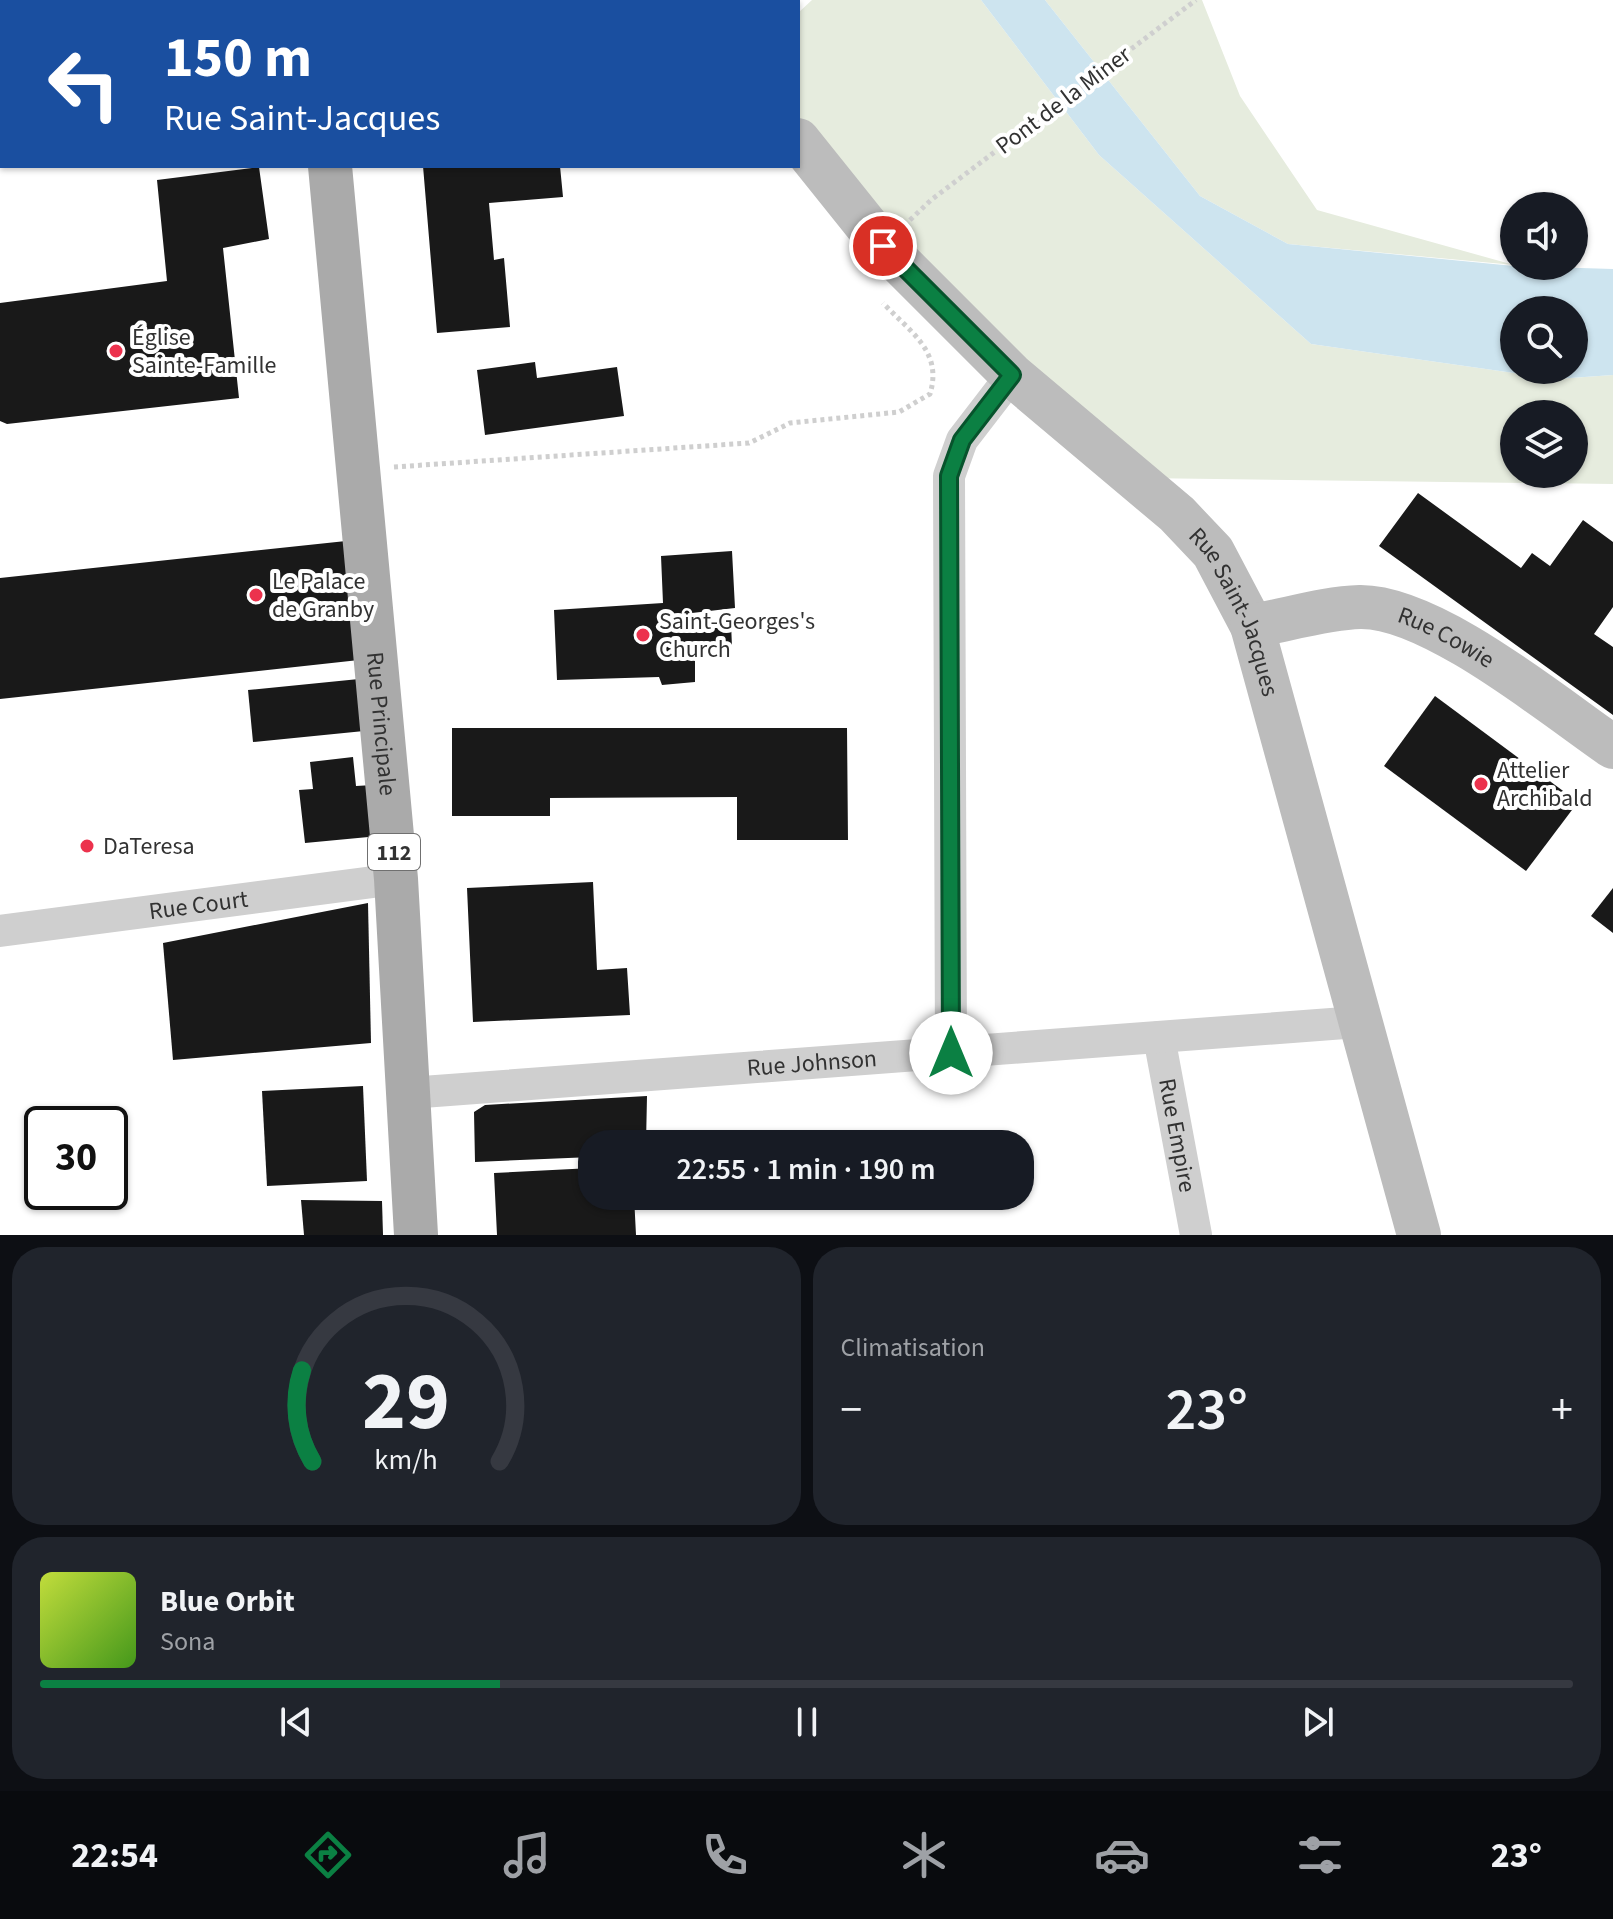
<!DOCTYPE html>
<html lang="fr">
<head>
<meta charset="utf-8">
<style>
  body { margin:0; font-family:"Source Sans 3",sans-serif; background:#20242c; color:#f1f3f6; height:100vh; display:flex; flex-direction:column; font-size:30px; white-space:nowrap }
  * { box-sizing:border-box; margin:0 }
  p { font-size:26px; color:#9ea1a6 }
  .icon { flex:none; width:44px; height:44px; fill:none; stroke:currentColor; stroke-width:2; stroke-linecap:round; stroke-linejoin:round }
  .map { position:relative; height:1235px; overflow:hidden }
  .side { display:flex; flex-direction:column; gap:12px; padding:12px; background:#0d0f14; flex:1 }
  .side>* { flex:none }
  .banner { position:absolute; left:0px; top:0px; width:800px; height:168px; box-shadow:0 2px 6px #0004; background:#1a4fa0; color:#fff; overflow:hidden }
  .buttons { position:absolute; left:1500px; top:192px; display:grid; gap:16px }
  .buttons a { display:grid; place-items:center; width:88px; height:88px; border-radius:50%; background:#171b24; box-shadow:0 2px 6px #0004; font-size:40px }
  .speed { position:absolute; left:24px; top:1106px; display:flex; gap:16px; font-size:40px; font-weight:700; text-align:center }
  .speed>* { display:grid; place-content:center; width:104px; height:104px; border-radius:50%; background:#171b24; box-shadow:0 2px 6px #0004; line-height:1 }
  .speed .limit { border:4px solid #111; border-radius:12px; background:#fff; color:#111 }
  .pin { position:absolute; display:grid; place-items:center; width:68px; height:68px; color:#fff; margin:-34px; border:4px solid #fff; border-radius:50%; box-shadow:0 2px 8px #0007 }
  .me { position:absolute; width:88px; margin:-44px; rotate:0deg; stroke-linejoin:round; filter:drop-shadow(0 0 6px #0008) }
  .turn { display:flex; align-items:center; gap:28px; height:168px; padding:0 32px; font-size:36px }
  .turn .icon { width:104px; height:104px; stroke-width:2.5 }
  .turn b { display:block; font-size:56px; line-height:68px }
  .big { font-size:60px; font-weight:600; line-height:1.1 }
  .side .tile { flex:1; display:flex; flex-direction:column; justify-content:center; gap:12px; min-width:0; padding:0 28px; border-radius:32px; background:#20242c }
  .side .dial { align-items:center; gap:0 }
  .dial svg { height:208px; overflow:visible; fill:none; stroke:#363941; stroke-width:7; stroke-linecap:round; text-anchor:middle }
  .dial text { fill:#f1f3f6; stroke:none }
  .song { display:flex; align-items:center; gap:24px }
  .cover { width:96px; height:96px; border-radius:12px; background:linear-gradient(135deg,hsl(70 70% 55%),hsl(100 70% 35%)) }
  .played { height:8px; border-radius:4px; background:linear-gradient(90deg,#0b8043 30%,#363941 30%) }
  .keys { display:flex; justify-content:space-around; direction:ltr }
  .heat { display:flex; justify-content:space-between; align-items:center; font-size:44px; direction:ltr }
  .side .tiles { flex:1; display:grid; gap:12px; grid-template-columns:1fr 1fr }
  .tile:last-child { grid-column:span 2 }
  .trip { position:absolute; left:578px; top:1130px; width:456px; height:80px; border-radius:32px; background:#171b24; box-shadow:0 2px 6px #0004; font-weight:600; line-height:80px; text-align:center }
  .tab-bar { display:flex; height:128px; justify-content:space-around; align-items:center; background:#090b0e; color:#9ea1a6 }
  .tab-bar .icon { width:56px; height:56px }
  .tab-bar .selected { color:#0b8043 }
  .tab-bar b { font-size:36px; color:#f1f3f6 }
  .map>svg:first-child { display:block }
  .green { fill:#e6ecde; fill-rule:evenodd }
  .water { fill:#cde4ef; fill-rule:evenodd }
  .building { fill:#191919 }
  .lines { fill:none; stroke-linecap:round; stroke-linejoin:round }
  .path { stroke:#cfcfcf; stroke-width:5; stroke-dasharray:4 4; stroke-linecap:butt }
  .street { stroke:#cfcfcf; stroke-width:32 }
  .secondary { stroke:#bcbcbc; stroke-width:44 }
  .primary { stroke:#aaa; stroke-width:44 }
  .route-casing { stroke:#07532c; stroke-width:20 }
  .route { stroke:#0b8043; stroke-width:14 }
  .poi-dot { fill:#ec324d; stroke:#fff; stroke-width:3 }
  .labels { text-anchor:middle; stroke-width:8; stroke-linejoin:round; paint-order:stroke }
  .shield { fill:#fff; stroke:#707070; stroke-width:2 }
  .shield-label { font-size:22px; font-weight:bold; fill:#323232 }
  .street-label { font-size:24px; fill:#323232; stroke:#fff }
  .poi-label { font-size:24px; fill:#323232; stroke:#fff; text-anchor:start }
</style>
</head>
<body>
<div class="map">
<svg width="1613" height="1235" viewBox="0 0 1613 1235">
  <rect width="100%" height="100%" fill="#fff"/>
  <!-- green -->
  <g class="green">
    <path d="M812,0H981L1099,155L1311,344L1556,379L1613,375V484L1141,478L798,133V13ZM1514,414H1574V474H1514Z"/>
    <path d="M1045,0H1202L1240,96L1317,210L1514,265L1288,244L1200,196Z"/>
  </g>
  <!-- water -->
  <path class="water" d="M981,0H1045L1200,196L1288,244L1514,266L1613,269V375L1556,379L1311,344L1099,155ZM1514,310H1574V370H1514Z"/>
  <!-- building -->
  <g class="building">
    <path d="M423,166H560L563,197L489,203L494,260L504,258L510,327L437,333Z"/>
    <path d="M259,167L269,239L223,248L239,398L7,424L0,421V303L167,281L157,180Z"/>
    <path d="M535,362L537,378L617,367L624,416L485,435L477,370Z"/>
    <path d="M1418,493L1521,568L1532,553L1550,566L1583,520L1613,542V607L1594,634L1613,647V715L1379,546Z"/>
    <path d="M346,541L359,660L0,699V578Z"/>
    <path d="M732,551L735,608L692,613L710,623H731L732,647L695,654V682L662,685L659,677L557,680L554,610L663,603L661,556Z"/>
    <path d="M359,679L364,731L253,742L248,690Z"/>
    <path d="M1435,696L1578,802L1526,871L1384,766Z"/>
    <path d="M452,728H847L848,840H737V797L550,798V816H452Z"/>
    <path d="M353,757L356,786L373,785L379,836L305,843L299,790L313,789L310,762Z"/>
    <path d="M593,882L597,970L627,968L630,1015L473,1022L467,888Z"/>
    <path d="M1613,888V933L1591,916Z"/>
    <path d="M368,903L371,1043L173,1060L163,943Z"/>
    <path d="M363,1086L367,1181L267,1186L262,1091Z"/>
    <path d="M647,1096L646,1144H592V1157L475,1162L474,1112L485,1105Z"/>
    <path d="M592,1168V1196H634L636,1235H497L494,1173Z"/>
    <path d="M301,1200L382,1201L383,1235H304Z"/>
  </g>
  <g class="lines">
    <!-- path -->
    <g class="path">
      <path d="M910,220L931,200L1196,0"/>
      <path d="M394,467L749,443L790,423L899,412L930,394C943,351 910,332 883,303"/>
    </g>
    <!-- street -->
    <g class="street">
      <path id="s1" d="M0,931L396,879"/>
      <path id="s2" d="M1159,1037L1196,1235"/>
      <path d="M951,1053L949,476L962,440L1012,375"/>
      <path id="s3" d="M409,1093L1358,1022"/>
    </g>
    <!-- secondary -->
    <g class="secondary">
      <path d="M686,0L687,2"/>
      <path id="s4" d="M798,140L883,246L1012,375L1177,514L1213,552L1252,626L1419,1235"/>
      <path id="s5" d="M1252,626C1287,620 1325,608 1360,607C1432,606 1552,705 1613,747"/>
    </g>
    <!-- primary -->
    <g class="primary">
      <path d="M315,0V2"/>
      <path id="s6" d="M330,166L396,879L416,1235"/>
    </g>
  </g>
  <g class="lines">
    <defs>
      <path id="route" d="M883,246L1012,375L962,440L949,476L951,1053"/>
    </defs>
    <!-- route casing -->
    <use href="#route" class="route-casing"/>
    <!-- route -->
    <use href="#route" class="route"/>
  </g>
  <!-- markers -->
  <g class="poi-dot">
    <circle cx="116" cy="351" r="8"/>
    <circle cx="256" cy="595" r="8"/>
    <circle cx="643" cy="635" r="8"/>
    <circle cx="1481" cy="784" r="8"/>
    <circle cx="87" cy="846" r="8"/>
  </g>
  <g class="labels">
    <!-- shield labels -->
    <rect class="shield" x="368" y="834" width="52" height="36" rx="6"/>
    <g class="shield-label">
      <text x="394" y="860">112</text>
    </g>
    <!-- street labels -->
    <g class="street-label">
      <text transform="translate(1063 100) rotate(-37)" y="8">Pont de la Miner</text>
      <text dy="8" stroke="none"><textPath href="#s4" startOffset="650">Rue Saint-Jacques</textPath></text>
      <text dy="8" stroke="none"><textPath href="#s5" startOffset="202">Rue Cowie</textPath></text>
      <text dy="8" stroke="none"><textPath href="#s6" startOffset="560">Rue Principale</textPath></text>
      <text dy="8" stroke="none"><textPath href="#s1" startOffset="200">Rue Court</textPath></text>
      <text dy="8" stroke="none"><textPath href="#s3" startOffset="404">Rue Johnson</textPath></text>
      <text dy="8" stroke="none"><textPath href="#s2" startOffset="100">Rue Empire</textPath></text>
    </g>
    <!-- poi labels -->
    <g class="poi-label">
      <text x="132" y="345">Église<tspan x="132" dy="28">Sainte-Famille</tspan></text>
      <text x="272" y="589">Le Palace<tspan x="272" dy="28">de Granby</tspan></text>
      <text x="659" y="629">Saint-Georges's<tspan x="659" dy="28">Church</tspan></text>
      <text x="1497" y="778">Attelier<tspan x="1497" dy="28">Archibald</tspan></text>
      <text x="103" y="854">DaTeresa</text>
    </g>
  </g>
</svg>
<div class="buttons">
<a><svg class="icon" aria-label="sound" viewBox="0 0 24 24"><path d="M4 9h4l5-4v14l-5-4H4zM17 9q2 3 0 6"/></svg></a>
<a><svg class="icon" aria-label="search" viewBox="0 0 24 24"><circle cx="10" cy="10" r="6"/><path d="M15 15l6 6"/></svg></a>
<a><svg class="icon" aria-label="layers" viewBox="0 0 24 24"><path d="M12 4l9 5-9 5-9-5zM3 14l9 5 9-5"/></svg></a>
</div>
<div class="speed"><div class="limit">30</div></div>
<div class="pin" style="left:883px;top:246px;background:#d93025"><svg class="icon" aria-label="arrive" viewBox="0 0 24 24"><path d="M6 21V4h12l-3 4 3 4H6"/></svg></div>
<svg class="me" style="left:951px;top:1053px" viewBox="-20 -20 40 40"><circle r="19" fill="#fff"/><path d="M0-13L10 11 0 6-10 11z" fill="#0b8043"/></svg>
<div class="trip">22:55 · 1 min · 190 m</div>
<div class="banner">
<div class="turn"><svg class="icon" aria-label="left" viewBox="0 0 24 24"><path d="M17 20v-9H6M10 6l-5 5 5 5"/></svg><div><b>150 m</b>Rue Saint-Jacques</div></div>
</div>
</div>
<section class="side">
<div class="tiles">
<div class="tile dial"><svg viewBox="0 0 100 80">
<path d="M14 69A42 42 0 1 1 86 69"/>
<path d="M14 69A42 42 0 0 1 10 34" stroke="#0b8043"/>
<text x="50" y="56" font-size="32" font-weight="700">29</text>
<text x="50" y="72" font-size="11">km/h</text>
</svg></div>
<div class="tile"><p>Climatisation</p>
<div class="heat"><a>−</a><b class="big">23°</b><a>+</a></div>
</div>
<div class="tile">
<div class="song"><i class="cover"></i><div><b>Blue Orbit</b><p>Sona</p></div></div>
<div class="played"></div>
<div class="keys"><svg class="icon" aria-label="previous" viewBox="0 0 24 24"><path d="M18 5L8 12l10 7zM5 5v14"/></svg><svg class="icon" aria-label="pause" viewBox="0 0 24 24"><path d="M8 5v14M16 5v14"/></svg><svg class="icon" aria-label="next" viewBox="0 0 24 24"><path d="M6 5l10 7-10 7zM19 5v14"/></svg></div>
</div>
</div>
</section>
<nav class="tab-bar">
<b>22:54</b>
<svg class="icon selected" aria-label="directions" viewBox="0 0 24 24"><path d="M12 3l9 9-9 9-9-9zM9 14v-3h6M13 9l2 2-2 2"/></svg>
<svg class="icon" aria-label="music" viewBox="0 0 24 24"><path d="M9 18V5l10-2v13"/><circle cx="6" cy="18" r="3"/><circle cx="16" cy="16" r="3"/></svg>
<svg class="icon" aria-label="phone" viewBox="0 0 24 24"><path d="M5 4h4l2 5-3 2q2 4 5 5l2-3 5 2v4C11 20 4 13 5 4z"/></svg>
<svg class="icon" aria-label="climate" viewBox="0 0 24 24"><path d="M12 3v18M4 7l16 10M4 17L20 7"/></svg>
<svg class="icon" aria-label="car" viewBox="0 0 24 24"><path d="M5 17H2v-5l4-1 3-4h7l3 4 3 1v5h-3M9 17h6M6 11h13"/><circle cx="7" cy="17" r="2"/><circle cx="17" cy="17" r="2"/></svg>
<svg class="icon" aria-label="filters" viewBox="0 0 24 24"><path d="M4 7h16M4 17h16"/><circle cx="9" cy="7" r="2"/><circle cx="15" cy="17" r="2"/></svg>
<b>23°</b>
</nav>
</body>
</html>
